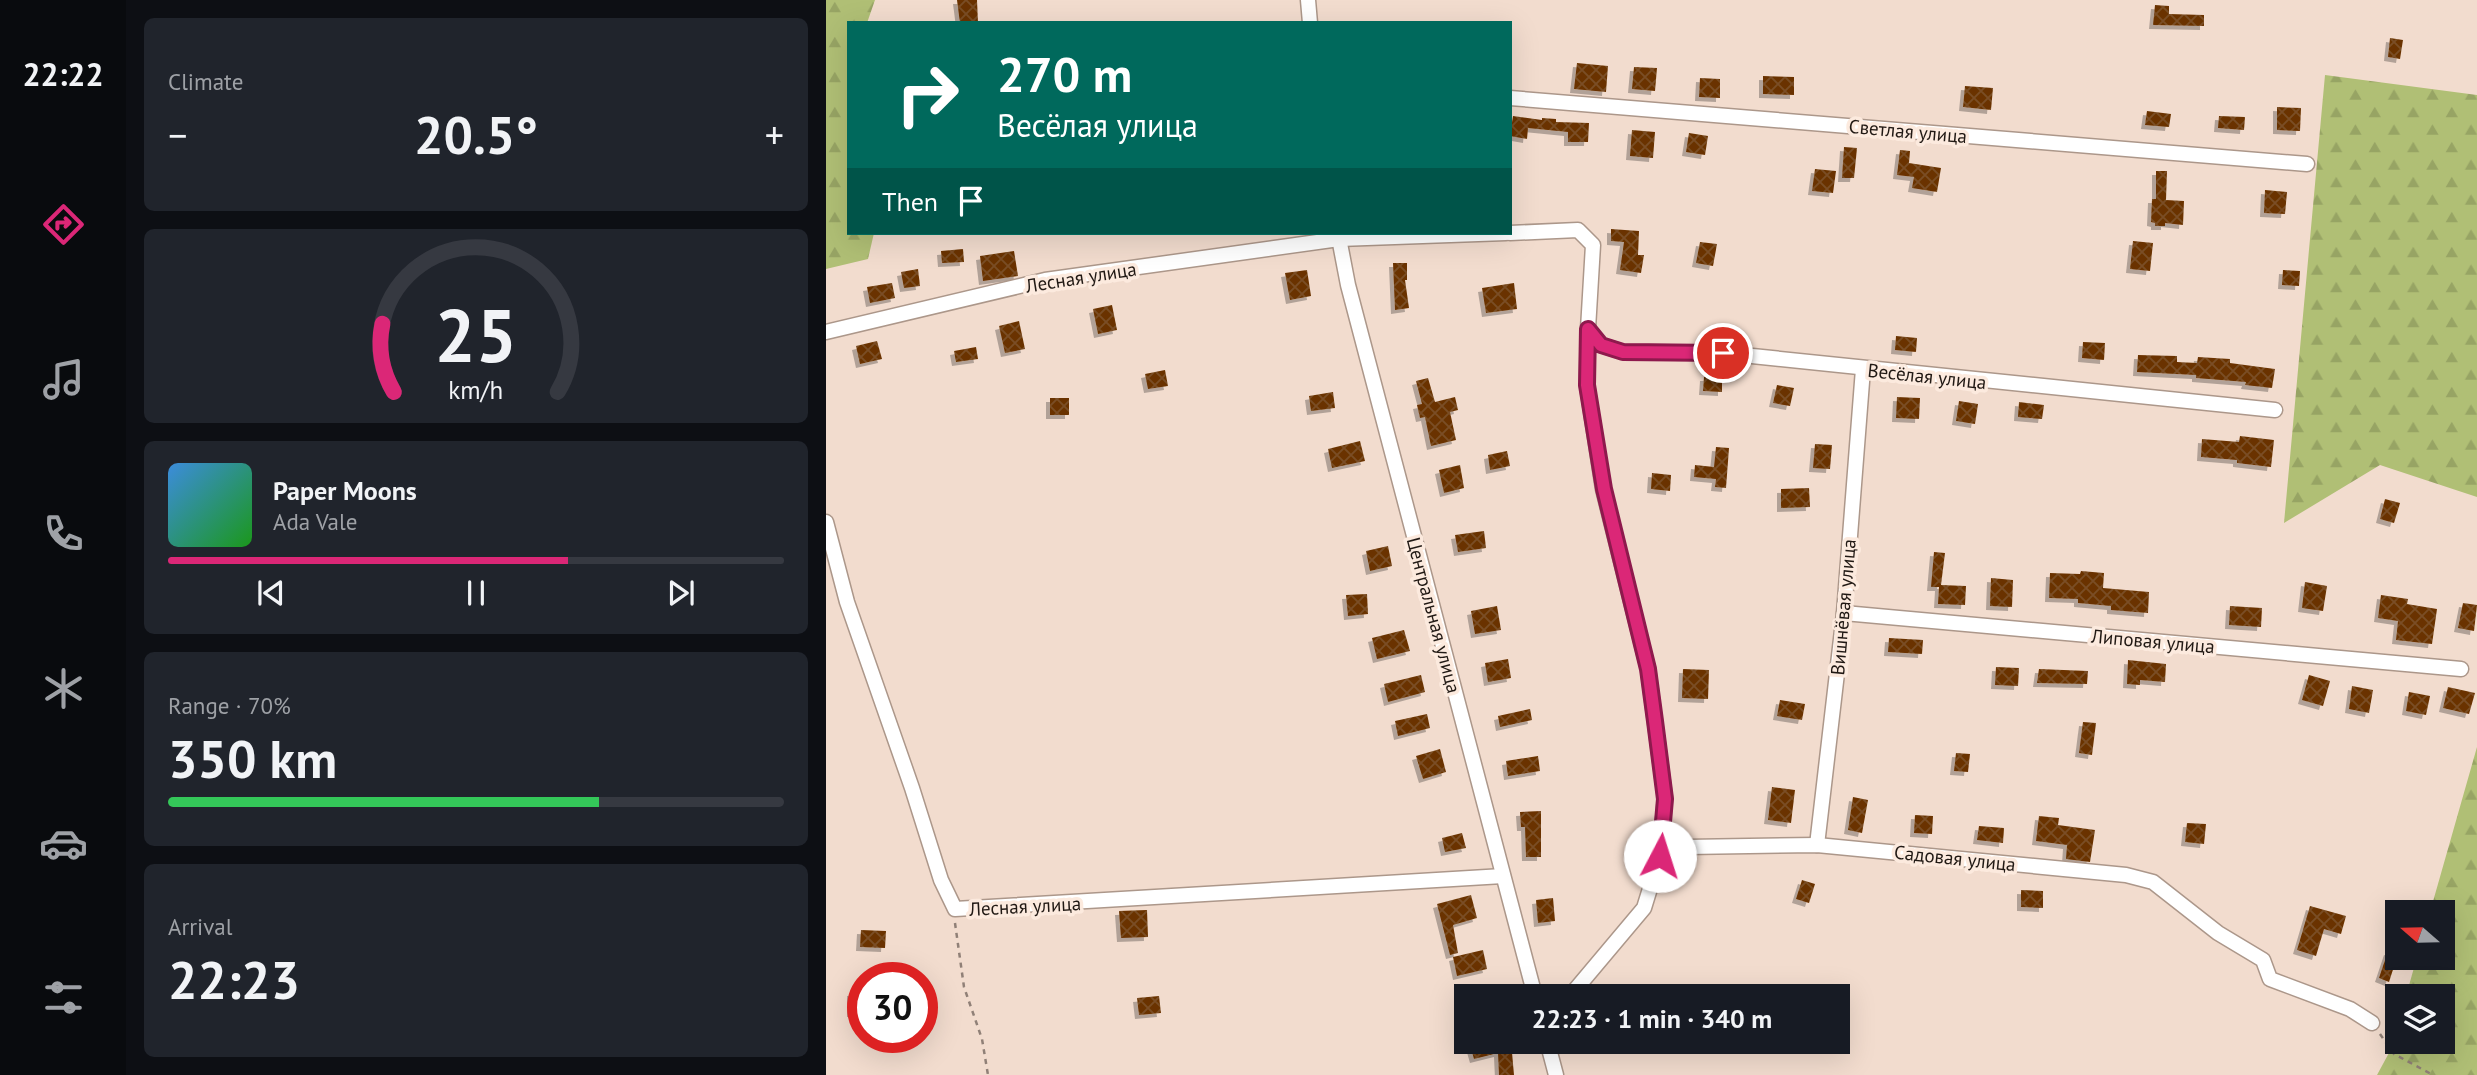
<!DOCTYPE html>
<html lang="en">
<head>
<meta charset="utf-8">
<style>
  body { margin:0; font-family:"PT Sans",sans-serif; background:#20242c; color:#f1f3f6; height:100vh; display:flex; flex-direction:column; font-size:26px; white-space:nowrap }
  * { box-sizing:border-box; margin:0 }
  p { font-size:23px; color:#9ea1a6 }
  .icon { flex:none; width:38px; height:38px; fill:none; stroke:currentColor; stroke-width:2; stroke-linecap:round; stroke-linejoin:round }
  .map { position:relative; flex:1; overflow:hidden }
  .details { display:flex; flex-direction:column; gap:18px; padding:18px; background:#0d0f14; width:700px }
  .details>* { flex:none }
  .hud { position:absolute; left:21px; top:21px; width:665px; height:214px; border-radius:0px; box-shadow:0 7px 28px #0002; background:#00695c; color:#fff; overflow:hidden }
  .needle { width:46px; rotate:290deg }
  .fabs { position:absolute; left:1559px; top:900px; display:grid; gap:14px }
  .fabs a { display:grid; place-items:center; width:70px; height:70px; border-radius:0px; background:#171b24; box-shadow:0 7px 28px #0002; font-size:35px }
  .speed { position:absolute; left:21px; top:962px; display:flex; gap:14px; font-size:35px; font-weight:700; text-align:center }
  .speed>* { display:grid; place-content:center; width:91px; height:91px; border-radius:50%; background:#171b24; box-shadow:0 7px 28px #0002; line-height:1 }
  .speed .limit { border:10px solid #d22; background:#fff; color:#111 }
  .pin { position:absolute; display:grid; place-items:center; width:60px; height:60px; color:#fff; margin:-30px; border:4px solid #fff; border-radius:50%; box-shadow:0 2px 7px #0007 }
  .me { position:absolute; width:77px; margin:-38px; rotate:5deg; stroke-linejoin:round; filter:drop-shadow(0 0 5px #0008) }
  .turn { display:flex; align-items:center; gap:24px; height:147px; padding:0 35px; font-size:32px }
  .turn .icon { width:91px; height:91px; stroke-width:2.5 }
  .turn b { display:block; font-size:49px; line-height:60px }
  .then { display:flex; align-items:center; height:66px; padding:0 35px; background:#0003; gap:14px; font-size:26px }
  .big { font-size:52px; font-weight:800; line-height:1.1 }
  .details .widget { flex:1; display:flex; flex-direction:column; justify-content:center; gap:10px; min-width:0; padding:0 24px; border-radius:10px; background:#20242c }
  .details .dial { align-items:center; gap:0 }
  .dial svg { height:182px; overflow:visible; fill:none; stroke:#363941; stroke-width:7; stroke-linecap:round; text-anchor:middle }
  .dial text { fill:#f1f3f6; stroke:none }
  .song { display:flex; align-items:center; gap:21px }
  .cover { width:84px; height:84px; border-radius:10px; background:linear-gradient(135deg,hsl(210 70% 55%),hsl(120 70% 35%)) }
  .played { height:7px; border-radius:4px; background:linear-gradient(90deg,#db2777 65%,#363941 65%) }
  .keys { display:flex; justify-content:space-around; direction:ltr }
  .heat { display:flex; justify-content:space-between; align-items:center; font-size:38px; direction:ltr }
  .charge { height:10px; border-radius:5px; background:linear-gradient(90deg,#34c759 70%,#363941 0) }
  .trip { position:absolute; left:628px; top:984px; width:396px; height:70px; border-radius:0px; background:#171b24; box-shadow:0 7px 28px #0002; font-weight:800; line-height:70px; text-align:center }
  main { display:flex; flex:1; min-height:0 }
  .dock { display:flex; flex-direction:column; width:126px; justify-content:space-around; align-items:center; background:#090b0e; color:#9ea1a6 }
  .dock .icon { width:49px; height:49px }
  .dock .selected { color:#db2777 }
  .dock b { font-size:32px; color:#f1f3f6 }
  .map>svg:first-child { display:block }
  .forest { fill:url(#forest-firs) }
  .building { fill:url(#building-cross-hatch); filter:url(#shadow) }
  .lines { fill:none; stroke-linecap:round; stroke-linejoin:round }
  .minor-casing { stroke:#ac978a; stroke-width:17 }
  .path { stroke:#908077; stroke-width:2.5; stroke-dasharray:5 5; stroke-linecap:butt }
  .minor { stroke:#fff; stroke-width:14 }
  .route-casing { stroke:#8e194d; stroke-width:18 }
  .route { stroke:#db2777; stroke-width:12 }
  .labels { text-anchor:middle; stroke-width:7; stroke-linejoin:round; paint-order:stroke }
  .street-label { font-size:19px; fill:#211914; stroke:#fceade }
</style>
</head>
<body>
<main>
<nav class="dock">
<b>22:22</b>
<svg class="icon selected" aria-label="directions" viewBox="0 0 24 24"><path d="M12 3l9 9-9 9-9-9zM9 14v-3h6M13 9l2 2-2 2"/></svg>
<svg class="icon" aria-label="music" viewBox="0 0 24 24"><path d="M9 18V5l10-2v13"/><circle cx="6" cy="18" r="3"/><circle cx="16" cy="16" r="3"/></svg>
<svg class="icon" aria-label="phone" viewBox="0 0 24 24"><path d="M5 4h4l2 5-3 2q2 4 5 5l2-3 5 2v4C11 20 4 13 5 4z"/></svg>
<svg class="icon" aria-label="climate" viewBox="0 0 24 24"><path d="M12 3v18M4 7l16 10M4 17L20 7"/></svg>
<svg class="icon" aria-label="car" viewBox="0 0 24 24"><path d="M5 17H2v-5l4-1 3-4h7l3 4 3 1v5h-3M9 17h6M6 11h13"/><circle cx="7" cy="17" r="2"/><circle cx="17" cy="17" r="2"/></svg>
<svg class="icon" aria-label="filters" viewBox="0 0 24 24"><path d="M4 7h16M4 17h16"/><circle cx="9" cy="7" r="2"/><circle cx="15" cy="17" r="2"/></svg>
</nav>
<section class="details">
<div class="widget"><p>Climate</p>
<div class="heat"><a>−</a><b class="big">20.5°</b><a>+</a></div>
</div>
<div class="widget dial"><svg viewBox="0 0 100 80">
<path d="M14 69A42 42 0 1 1 86 69"/>
<path d="M14 69A42 42 0 0 1 9 39" stroke="#db2777"/>
<text x="50" y="56" font-size="32" font-weight="700">25</text>
<text x="50" y="72" font-size="11">km/h</text>
</svg></div>
<div class="widget">
<div class="song"><i class="cover"></i><div><b>Paper Moons</b><p>Ada Vale</p></div></div>
<div class="played"></div>
<div class="keys"><svg class="icon" aria-label="previous" viewBox="0 0 24 24"><path d="M18 5L8 12l10 7zM5 5v14"/></svg><svg class="icon" aria-label="pause" viewBox="0 0 24 24"><path d="M8 5v14M16 5v14"/></svg><svg class="icon" aria-label="next" viewBox="0 0 24 24"><path d="M6 5l10 7-10 7zM19 5v14"/></svg></div>
</div>
<div class="widget"><p>Range · 70%</p><b class="big">350 km</b><div class="charge"></div></div>
<div class="widget"><p>Arrival</p><b class="big">22:23</b></div>
</section>
<div class="map">
<svg width="1651" height="1075" viewBox="0 0 1651 1075">
  <defs>
    <pattern id="forest-firs" width="22" height="20" patternUnits="userSpaceOnUse" patternTransform="scale(1.75)"><rect width="22" height="20" fill="#b0bf75"/><path d="M5 1l3.5 6h-7zM16 11l3.5 6h-7z" fill="#97a464"/></pattern>
    <pattern id="building-cross-hatch" width="8" height="8" patternUnits="userSpaceOnUse" patternTransform="scale(1.75)"><rect width="8" height="8" fill="#6a3300"/><path d="M0 0l8 8M0 8l8-8" fill="none" stroke="#7a4e25"/></pattern>
    <filter id="shadow"><feDropShadow dx="-4" dy="4" stdDeviation="0" flood-color="#0004"/></filter>
  </defs>
  <rect width="100%" height="100%" fill="#f2dcce"/>
  <!-- forest -->
  <g class="forest">
    <path d="M0,0H49L41,23H23V233H48L42,259L0,269Z"/>
    <path d="M1499,75L1651,95V497L1554,465L1458,523Z"/>
    <path d="M1651,747V1075H1551L1564,1051L1571,1025L1572,1041H1617V996H1580L1591,957H1617V912H1604Z"/>
  </g>
  <!-- building -->
  <g class="building">
    <path d="M131,0H151L152,23H134Z"/>
    <path d="M1329,5L1343,6V14L1378,15V26L1327,25Z"/>
    <path d="M1564,38L1577,40L1574,59L1562,57Z"/>
    <path d="M751,63L782,66L780,92L748,89Z"/>
    <path d="M808,67L831,68L829,91L806,89Z"/>
    <path d="M937,76L968,77V95L937,94Z"/>
    <path d="M874,78L894,79V98L873,97Z"/>
    <path d="M1139,86L1167,88L1165,110L1137,107Z"/>
    <path d="M1451,107L1475,108L1474,131L1451,130Z"/>
    <path d="M1321,111L1345,114L1343,127L1319,125Z"/>
    <path d="M687,116L716,120V118L730,119V122L763,123L762,142H742V132L702,128L701,139L684,136Z"/>
    <path d="M1393,116L1419,117L1418,130L1392,128Z"/>
    <path d="M806,130L829,132L827,158L804,156Z"/>
    <path d="M863,133L882,136L879,155L860,152Z"/>
    <path d="M1018,147L1031,148L1028,178H1016Z"/>
    <path d="M1074,150L1084,151L1083,163L1115,168L1111,192L1086,188L1088,177L1071,175Z"/>
    <path d="M989,169L1010,171L1007,193L986,191Z"/>
    <path d="M1330,171H1341L1340,200L1358,201L1357,225L1339,223V226H1329V223L1325,222L1326,199H1330Z"/>
    <path d="M1439,190L1461,192L1459,214L1438,213Z"/>
    <path d="M785,229L813,231L812,255H818L815,273L794,270L798,242L785,241Z"/>
    <path d="M1307,241L1327,243L1324,271L1304,269Z"/>
    <path d="M874,242L891,244L887,266L870,263Z"/>
    <path d="M137,249L138,262L116,263L115,251Z"/>
    <path d="M188,251L192,276L157,281L154,256Z"/>
    <path d="M567,263H581V280H579L583,308L569,310Z"/>
    <path d="M92,269L94,286L78,288L75,272Z"/>
    <path d="M481,270L485,296L464,300L459,273Z"/>
    <path d="M1457,270L1474,271L1473,286L1456,285Z"/>
    <path d="M66,283L69,298L44,303L41,287Z"/>
    <path d="M688,283L691,309L660,313L656,288Z"/>
    <path d="M286,305L291,330L272,334L267,309Z"/>
    <path d="M193,321L199,349L179,353L173,326Z"/>
    <path d="M1070,336L1091,338L1090,352L1069,350Z"/>
    <path d="M51,341L56,359L34,364L30,346Z"/>
    <path d="M1257,342L1279,343L1278,360L1256,358Z"/>
    <path d="M150,347L152,359L130,362L128,351Z"/>
    <path d="M1312,355L1351,356V362L1371,363L1372,357L1404,359V363L1449,369L1446,388L1419,385L1420,382L1370,378V375L1311,372Z"/>
    <path d="M339,370L342,386L322,389L319,374Z"/>
    <path d="M878,377H896V392L877,391Z"/>
    <path d="M602,378L609,402L629,397L632,410L624,412L630,440L605,446L599,417L594,418L591,405L596,404L590,381Z"/>
    <path d="M951,385L968,388L964,406L947,403Z"/>
    <path d="M507,392L509,408L485,411L483,396Z"/>
    <path d="M1071,397L1094,398L1093,419L1070,418Z"/>
    <rect x="224" y="398" width="19" height="17"/>
    <path d="M1133,401L1152,404L1149,424L1130,421Z"/>
    <path d="M1193,402L1218,405L1216,419L1192,417Z"/>
    <path d="M1414,436L1448,440L1445,467L1411,463V460L1375,457L1376,439L1413,442Z"/>
    <path d="M534,441L539,461L506,468L502,449Z"/>
    <path d="M989,444L1006,445L1004,469L987,468Z"/>
    <path d="M890,447L903,448L900,488L889,487L890,479L868,477L869,465L888,467Z"/>
    <path d="M681,451L684,466L664,470L662,455Z"/>
    <path d="M634,465L638,488L618,493L613,470Z"/>
    <path d="M826,473L845,475L844,491L825,489Z"/>
    <path d="M983,488L984,507L955,508V489Z"/>
    <path d="M1559,499L1574,503L1568,523L1554,519Z"/>
    <path d="M658,531L660,548L632,552L629,535Z"/>
    <path d="M562,546L566,566L544,571L540,551Z"/>
    <path d="M1108,552L1119,553L1115,585L1140,586L1139,605L1112,604L1113,587H1105Z"/>
    <path d="M1255,571L1278,573L1277,588L1323,592L1322,613L1285,610V606L1252,603V599L1223,598L1224,573L1254,574Z"/>
    <path d="M1165,578L1187,580L1186,607L1164,606Z"/>
    <path d="M1479,582L1501,586L1497,611L1476,608Z"/>
    <path d="M541,594L542,614L522,616L520,595Z"/>
    <path d="M1555,595L1582,599L1581,604L1611,609L1606,644L1570,640L1572,621L1552,618Z"/>
    <path d="M1637,603L1651,605L1648,631L1632,628Z"/>
    <path d="M671,606L675,630L649,634L645,611Z"/>
    <path d="M1404,606L1436,608L1435,627L1403,625Z"/>
    <path d="M578,630L584,651L551,659L546,638Z"/>
    <path d="M1063,638L1097,640L1096,654L1062,652Z"/>
    <path d="M682,659L685,678L662,682L659,663Z"/>
    <path d="M1302,660L1340,664L1339,682L1314,680V685L1301,684Z"/>
    <path d="M1170,667L1193,668L1192,686L1169,685Z"/>
    <path d="M857,669L883,670L882,699L856,698Z"/>
    <path d="M1213,669L1262,671L1261,684L1211,683Z"/>
    <path d="M595,675L599,692L562,702L558,684Z"/>
    <path d="M1483,675L1504,681L1497,706L1476,700Z"/>
    <path d="M1526,686L1547,690L1543,713L1523,709Z"/>
    <path d="M1622,687L1649,693L1643,714L1617,708Z"/>
    <path d="M1583,692L1604,696L1600,715L1580,711Z"/>
    <path d="M954,700L979,704L976,720L951,716Z"/>
    <path d="M704,709L706,720L674,727L672,716Z"/>
    <path d="M601,714L604,728L572,736L569,721Z"/>
    <path d="M1257,722L1270,723L1266,755L1253,753Z"/>
    <path d="M614,749L620,772L597,779L590,756Z"/>
    <path d="M1130,753L1144,754L1142,772L1128,771Z"/>
    <path d="M712,756L714,771L682,776L680,761Z"/>
    <path d="M946,787L969,790L965,823L942,820Z"/>
    <path d="M1027,797L1042,800L1036,833L1022,830Z"/>
    <path d="M715,811V857H700L699,827H695L694,812Z"/>
    <path d="M1089,815L1107,816L1106,834L1088,833Z"/>
    <path d="M1213,816L1233,818L1232,825L1269,830L1264,862L1240,859L1241,845L1210,841Z"/>
    <path d="M1361,823L1380,824L1378,844L1359,842Z"/>
    <path d="M1153,826L1178,828L1177,843L1151,840Z"/>
    <path d="M636,833L640,848L619,852L616,838Z"/>
    <path d="M976,880L989,884L983,903L970,899Z"/>
    <path d="M1195,890L1217,891V908L1195,907Z"/>
    <path d="M645,895L651,918L627,925L632,953L624,955L611,904Z"/>
    <path d="M727,898L729,921L712,923L710,900Z"/>
    <path d="M1484,906L1520,916L1515,934L1498,929L1490,956L1471,950Z"/>
    <path d="M321,910L322,937L295,938L293,911Z"/>
    <path d="M35,930L60,931L59,948L34,947Z"/>
    <path d="M657,950L661,969L631,976L627,957Z"/>
    <path d="M1562,951L1572,954L1563,982L1553,978Z"/>
    <path d="M37,991V1013H25V992Z"/>
    <path d="M333,996L335,1013L313,1015L311,998Z"/>
    <path d="M657,1041H685L688,1075H673L672,1053L648,1059L644,1045Z"/>
  </g>
  <g class="lines">
    <defs>
      <g id="minor">
        <path d="M482,0L484,23"/>
        <path d="M684,98L1481,164"/>
        <path d="M512,233L522,285L709,996"/>
        <path d="M684,233L752,230L767,245L762,329L761,385L777,489L822,669L839,798L834,856"/>
        <path d="M762,329L775,345L797,352L897,353L1449,410"/>
        <path d="M0,332L219,280L513,239L680,233"/>
        <path d="M0,522L21,602L86,788L115,880L129,909L677,876"/>
        <path d="M1018,613L1635,669"/>
        <path d="M991,845L1018,613L1037,369"/>
        <path d="M744,996L818,908L834,856L861,847L991,845L1300,875L1327,882L1392,933L1437,960L1444,979L1524,1009L1546,1023"/>
        <path d="M721,1041L730,1075"/>
      </g>
    </defs>
    <!-- minor casing -->
    <use href="#minor" class="minor-casing"/>
    <!-- path -->
    <g class="path">
      <path d="M129,923L138,987L156,1039L162,1075"/>
      <path d="M1554,1034L1568,1054L1607,1075"/>
    </g>
    <!-- minor -->
    <use href="#minor" class="minor"/>
  </g>
  <g class="lines">
    <defs>
      <path id="route" d="M834,856L839,799L829,721L822,669L778,489L761,385L762,329L775,345L797,352L897,353"/>
    </defs>
    <!-- route casing -->
    <use href="#route" class="route-casing"/>
    <!-- route -->
    <use href="#route" class="route"/>
  </g>
  <g class="labels">
    <!-- street labels -->
    <g class="street-label">
      <text transform="translate(1082 131) rotate(5)" y="7">Светлая улица</text>
      <text transform="translate(255 277) rotate(-9)" y="7">Лесная улица</text>
      <text transform="translate(1101 376) rotate(6)" y="7">Весёлая улица</text>
      <text transform="translate(1017 607) rotate(-85)" y="7">Вишнёвая улица</text>
      <text transform="translate(608 615) rotate(75)" y="7">Центральная улица</text>
      <text transform="translate(1327 641) rotate(5)" y="7">Липовая улица</text>
      <text transform="translate(1129 858) rotate(6)" y="7">Садовая улица</text>
      <text transform="translate(199 906) rotate(-3)" y="7">Лесная улица</text>
    </g>
  </g>
</svg>
<div class="fabs">
<a><svg class="needle" viewBox="-14 -14 28 28"><path d="M0-13l5 13h-10z" fill="#e53935"/><path d="M0 13l5-13h-10z" fill="#9ea1a6"/></svg></a>
<a><svg class="icon" aria-label="layers" viewBox="0 0 24 24"><path d="M12 4l9 5-9 5-9-5zM3 14l9 5 9-5"/></svg></a>
</div>
<div class="speed"><div class="limit">30</div></div>
<div class="pin" style="left:897px;top:353px;background:#d93025"><svg class="icon" aria-label="arrive" viewBox="0 0 24 24"><path d="M6 21V4h12l-3 4 3 4H6"/></svg></div>
<svg class="me" style="left:834px;top:856px" viewBox="-20 -20 40 40"><circle r="19" fill="#fff"/><path d="M0-13L10 11 0 6-10 11z" fill="#db2777"/></svg>
<div class="trip">22:23 · 1 min · 340 m</div>
<div class="hud">
<div class="turn"><svg class="icon" aria-label="right" viewBox="0 0 24 24"><path d="M7 20v-9h11M14 6l5 5-5 5"/></svg><div><b>270 m</b>Весёлая улица</div></div>
<div class="then">Then<svg class="icon" aria-label="arrive" viewBox="0 0 24 24"><path d="M6 21V4h12l-3 4 3 4H6"/></svg></div>
</div>
</div>
</main>
</body>
</html>
